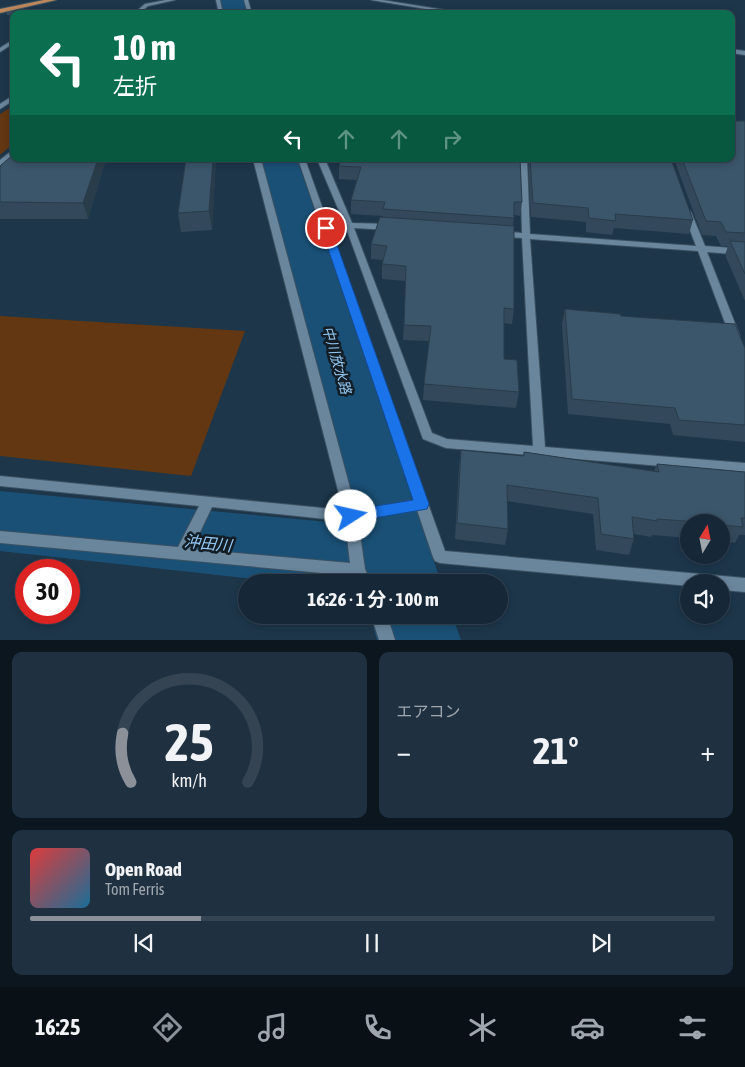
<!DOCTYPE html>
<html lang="ja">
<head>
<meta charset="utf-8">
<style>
  body { margin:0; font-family:"Asap Condensed","Noto Sans JP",sans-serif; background:#1f3040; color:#f1f3f6; height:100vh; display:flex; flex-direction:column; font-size:19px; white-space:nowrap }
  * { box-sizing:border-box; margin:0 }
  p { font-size:16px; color:#9ea6ae }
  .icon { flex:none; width:28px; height:28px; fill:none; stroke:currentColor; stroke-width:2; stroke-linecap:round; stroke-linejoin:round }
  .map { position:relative; height:640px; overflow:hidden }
  .sheet { display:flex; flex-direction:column; gap:12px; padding:12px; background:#0c161f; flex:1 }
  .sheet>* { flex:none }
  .guide { position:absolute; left:10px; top:10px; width:725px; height:152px; border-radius:10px; box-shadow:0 2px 8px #0003,0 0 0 1px #354453; background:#0b6e4f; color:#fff; overflow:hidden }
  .needle { width:32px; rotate:10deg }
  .buttons { position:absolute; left:680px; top:514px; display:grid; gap:10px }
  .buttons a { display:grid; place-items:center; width:50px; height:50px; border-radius:50%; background:#162838; box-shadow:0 2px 8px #0003,0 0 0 1px #354453; font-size:25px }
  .speed { position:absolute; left:15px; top:559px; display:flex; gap:10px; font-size:25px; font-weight:700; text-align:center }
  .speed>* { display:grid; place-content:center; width:65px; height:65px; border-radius:50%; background:#162838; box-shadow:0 2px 8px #0003,0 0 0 1px #354453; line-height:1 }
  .speed .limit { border:8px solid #d22; background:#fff; color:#111 }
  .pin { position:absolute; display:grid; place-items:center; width:42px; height:42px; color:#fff; margin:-21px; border:2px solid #fff; border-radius:50%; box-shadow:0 1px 5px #0007 }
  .me { position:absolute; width:55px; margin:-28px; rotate:80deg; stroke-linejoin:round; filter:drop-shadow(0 0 4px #0008) }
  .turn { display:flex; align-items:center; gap:18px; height:105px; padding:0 20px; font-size:22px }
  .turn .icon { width:65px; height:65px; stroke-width:2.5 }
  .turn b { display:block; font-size:35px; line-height:42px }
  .lanes { display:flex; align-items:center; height:48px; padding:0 20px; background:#0003; justify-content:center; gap:25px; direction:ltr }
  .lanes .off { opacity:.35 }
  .big { font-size:38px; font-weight:700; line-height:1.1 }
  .sheet .tile { flex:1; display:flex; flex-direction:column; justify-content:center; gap:8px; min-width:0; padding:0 18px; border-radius:10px; background:#1f3040 }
  .sheet .dial { align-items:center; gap:0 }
  .dial svg { height:130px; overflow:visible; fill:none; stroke:#354453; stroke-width:7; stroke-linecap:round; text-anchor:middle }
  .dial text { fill:#f1f3f6; stroke:none }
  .song { display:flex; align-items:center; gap:15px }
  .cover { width:60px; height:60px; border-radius:8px; background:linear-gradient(135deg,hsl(0 70% 55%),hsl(200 70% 35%)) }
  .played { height:5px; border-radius:2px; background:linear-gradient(90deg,#8c9099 25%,#354453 25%) }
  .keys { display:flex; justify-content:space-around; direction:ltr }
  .heat { display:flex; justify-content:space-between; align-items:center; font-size:28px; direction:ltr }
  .sheet .tiles { flex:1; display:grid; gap:12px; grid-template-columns:1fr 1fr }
  .tile:last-child { grid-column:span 2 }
  .trip { position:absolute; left:238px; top:574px; width:270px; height:50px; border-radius:25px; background:#162838; box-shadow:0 2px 8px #0003,0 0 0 1px #354453; font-weight:700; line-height:50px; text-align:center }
  .menu { display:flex; height:80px; justify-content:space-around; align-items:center; background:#091016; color:#9ea6ae }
  .menu .icon { width:35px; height:35px }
  .menu .current { color:#8c9099 }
  .menu b { font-size:22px; color:#f1f3f6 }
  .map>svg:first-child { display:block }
  .green { fill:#633711 }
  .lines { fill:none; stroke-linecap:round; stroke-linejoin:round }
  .river { fill:#1a5076; fill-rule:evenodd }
  .minor-tunnel { stroke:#364e61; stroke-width:5; stroke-dasharray:5 2.5; stroke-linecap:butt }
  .minor-casing { stroke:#3b5161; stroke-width:2 }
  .tertiary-casing { stroke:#3b5161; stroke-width:2 }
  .trunk-casing { stroke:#3b5161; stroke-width:2 }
  .minor { fill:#6a869d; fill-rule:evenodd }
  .tertiary { fill:#6a869d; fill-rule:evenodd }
  .trunk { fill:#bc875c; fill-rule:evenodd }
  .wall { fill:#33495b }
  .shaded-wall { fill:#293c4a }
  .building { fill:#3b556a; stroke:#293c4a }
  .route { fill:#1a73e8; stroke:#114b97 }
  .labels { text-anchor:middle; stroke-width:5; stroke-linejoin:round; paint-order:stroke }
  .water-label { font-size:14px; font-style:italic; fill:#95c9f4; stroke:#121d26 }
  .near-water-label { font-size:16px; font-style:italic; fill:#95c9f4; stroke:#121d26 }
</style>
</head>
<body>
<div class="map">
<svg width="745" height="640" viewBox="0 0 745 640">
  <rect width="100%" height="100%" fill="#1d364a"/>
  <!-- green -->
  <g class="green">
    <path d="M14,105V143L0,155V114Z"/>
    <path d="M0,316L245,331L191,476L0,456Z"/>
  </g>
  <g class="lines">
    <!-- river -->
    <g class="river">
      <path d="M220,0H244L248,14H223Z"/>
      <path d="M259,159H297L441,582H280L0,551V491L349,524Z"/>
      <path d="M370,615H452L461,640H377Z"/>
    </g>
    <!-- minor-tunnel -->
    <path class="minor-tunnel" d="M0,10L14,14"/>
    <defs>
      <g id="minor">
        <path d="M166,0H175L148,6L138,14H133L145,4Z"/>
        <path d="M216,0H220L223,14H219Z"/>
        <path d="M244,0H248L252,14H248Z"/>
        <path d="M611,12L613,14H608Z"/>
        <path d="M14,39V43L0,52V48Z"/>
        <path d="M14,95V100L0,109V104Z"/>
        <path d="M14,149V155L0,166V160Z"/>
        <path d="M253,159H261L356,510L414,500L298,159H305L445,551L745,578V592L721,590V582H689V586L440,563L435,561L433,557L417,510L358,520L365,569L371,582H357L354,576L0,543V531L178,547L199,506L0,486V476L343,510ZM212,507L345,521L350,563L192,549Z"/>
        <path d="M317,159H325L352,223L389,224L393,227L389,230L354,228L432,433L447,439L533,446L522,238L501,237L497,234L501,231L522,233L520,159H527L530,234L696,246L683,212L687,210L691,212L705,246L745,249V255L707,252L740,336L735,339L730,336L698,251L530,239L545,447L745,463V473L446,448L423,439L345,225Z"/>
        <path d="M371,615H387L395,640H379Z"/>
      </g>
      <g id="tertiary">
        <path d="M371,0H382L470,14H457Z"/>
        <path d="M731,49L745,51V55L731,53Z"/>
      </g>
      <path id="trunk" d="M44,0H56L0,13V9Z"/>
    </defs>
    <!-- minor casing -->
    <use href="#minor" class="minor-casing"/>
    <!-- tertiary casing -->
    <use href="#tertiary" class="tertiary-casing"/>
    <!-- trunk casing -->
    <use href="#trunk" class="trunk-casing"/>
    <!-- minor -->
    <use href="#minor" class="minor"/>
    <!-- tertiary -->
    <use href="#tertiary" class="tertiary"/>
    <!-- trunk -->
    <use href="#trunk" class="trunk"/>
  </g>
  <!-- wall -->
  <g class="wall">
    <path d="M733,121H745V301L725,255L728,246H721L716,236L702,235L674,159H731Z"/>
    <path d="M14,159H106L88,219H0V166Z"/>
    <path d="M186,159H216L212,230L181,232L178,213Z"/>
    <path d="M341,159L522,202L520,216L514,215L513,226L514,309L512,324L504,323V359L519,392L516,408L423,400L424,384L429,341L403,340L406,281L382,279V264L383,260L371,259V244L383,218V216L351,214V200L357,180L339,179V166Z"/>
    <path d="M528,159H671L693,220L689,234L614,228L612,235L586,232V222L531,217Z"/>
    <path d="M565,309L621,316L745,348V442L673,435L670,424L568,414L562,324Z"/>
    <path d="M461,450L523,456L524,452L654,471L657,464L745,472V535H739L735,543L721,541V522H689V538L652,535L651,537L634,534V539L629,555L596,550L593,514L507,501L508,529L505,545L455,539L459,466Z"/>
  </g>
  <!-- shaded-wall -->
  <g class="shaded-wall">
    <path d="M98,159H106L88,219L83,203Z"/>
    <path d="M213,159H216L212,230L209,211Z"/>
  </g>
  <!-- building -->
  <g class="building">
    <path d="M731,119H733V121H745V233L726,232L721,222L706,221L682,159H731Z"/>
    <path d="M14,154V159H98L83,203L0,202V166Z"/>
    <path d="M186,159H213L209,211L178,213Z"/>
    <path d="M341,159H520L522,202H514V218L383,209L385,202L351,200L361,167L339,166Z"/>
    <path d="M530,159H671L693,220L615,214L616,221L589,218L588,208L533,203Z"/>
    <path d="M380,217L514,226V309L504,308V359L517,360L519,392L424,384L431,326L404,325L406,266L382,264L387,246L371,244Z"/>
    <path d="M730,241L745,242V274Z"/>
    <path d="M565,309L620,314L621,316L735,324L745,348V425L679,420L675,408L572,399Z"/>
    <path d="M461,450L524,456V452L659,472L657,464L745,472V518H741L743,527L721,525V522H698L657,519V521L632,517L634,539L601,534L598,498L507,485L508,529L457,523Z"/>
  </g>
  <!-- route -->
  <path class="route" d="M323,225H329L331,228L429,504L427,509L351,522L346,520L343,516L346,512L351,510L413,500L321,228Z"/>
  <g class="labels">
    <!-- water labels -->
    <g class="water-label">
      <text transform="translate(337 360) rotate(74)" y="5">中川放水路</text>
    </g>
    <!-- near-water labels -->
    <g class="near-water-label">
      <text transform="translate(208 543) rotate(6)" y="6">沖田川</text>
    </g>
  </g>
</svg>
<div class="buttons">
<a><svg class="needle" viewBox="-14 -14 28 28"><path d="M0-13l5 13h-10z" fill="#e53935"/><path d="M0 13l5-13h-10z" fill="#9ea6ae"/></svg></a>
<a><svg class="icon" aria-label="sound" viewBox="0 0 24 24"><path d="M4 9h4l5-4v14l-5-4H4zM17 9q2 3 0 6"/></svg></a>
</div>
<div class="speed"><div class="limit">30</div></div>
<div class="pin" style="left:326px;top:228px;background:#d93025"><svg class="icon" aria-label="arrive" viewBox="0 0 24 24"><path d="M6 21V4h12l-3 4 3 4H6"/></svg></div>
<svg class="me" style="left:351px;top:516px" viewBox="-20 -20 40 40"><circle r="19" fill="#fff"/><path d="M0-13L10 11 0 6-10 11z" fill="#1a73e8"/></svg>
<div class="trip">16:26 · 1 分 · 100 m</div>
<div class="guide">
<div class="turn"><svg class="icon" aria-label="left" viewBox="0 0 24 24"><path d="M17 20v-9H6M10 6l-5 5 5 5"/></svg><div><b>10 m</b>左折</div></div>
<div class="lanes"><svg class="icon" aria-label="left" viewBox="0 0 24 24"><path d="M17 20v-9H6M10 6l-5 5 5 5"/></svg><svg class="icon off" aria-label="ahead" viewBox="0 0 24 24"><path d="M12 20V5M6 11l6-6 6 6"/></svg><svg class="icon off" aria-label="ahead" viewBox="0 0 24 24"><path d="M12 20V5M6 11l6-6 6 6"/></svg><svg class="icon off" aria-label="right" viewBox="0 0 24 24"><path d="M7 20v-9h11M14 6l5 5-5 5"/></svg></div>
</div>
</div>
<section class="sheet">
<div class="tiles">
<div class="tile dial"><svg viewBox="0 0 100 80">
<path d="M14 69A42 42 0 1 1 86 69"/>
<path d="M14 69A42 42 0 0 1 9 39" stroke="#8c9099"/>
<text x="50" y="56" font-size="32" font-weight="700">25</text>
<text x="50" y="72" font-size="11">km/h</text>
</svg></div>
<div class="tile"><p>エアコン</p>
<div class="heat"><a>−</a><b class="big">21°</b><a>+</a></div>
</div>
<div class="tile">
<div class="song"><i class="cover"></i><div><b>Open Road</b><p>Tom Ferris</p></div></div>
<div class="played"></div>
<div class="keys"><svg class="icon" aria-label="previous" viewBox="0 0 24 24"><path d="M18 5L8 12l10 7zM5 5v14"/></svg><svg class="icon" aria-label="pause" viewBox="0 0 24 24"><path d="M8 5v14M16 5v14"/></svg><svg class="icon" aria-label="next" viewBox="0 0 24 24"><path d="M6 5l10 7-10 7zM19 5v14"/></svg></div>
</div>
</div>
</section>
<nav class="menu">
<b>16:25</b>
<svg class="icon current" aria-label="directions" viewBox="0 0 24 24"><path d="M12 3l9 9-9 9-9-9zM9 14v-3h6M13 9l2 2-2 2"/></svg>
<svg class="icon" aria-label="music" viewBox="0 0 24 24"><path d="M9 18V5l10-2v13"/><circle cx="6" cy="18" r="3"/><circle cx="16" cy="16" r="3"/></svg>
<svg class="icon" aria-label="phone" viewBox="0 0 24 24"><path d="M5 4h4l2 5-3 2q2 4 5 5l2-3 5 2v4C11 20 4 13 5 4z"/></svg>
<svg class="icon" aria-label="climate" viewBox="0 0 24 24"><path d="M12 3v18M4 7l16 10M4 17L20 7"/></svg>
<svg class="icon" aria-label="car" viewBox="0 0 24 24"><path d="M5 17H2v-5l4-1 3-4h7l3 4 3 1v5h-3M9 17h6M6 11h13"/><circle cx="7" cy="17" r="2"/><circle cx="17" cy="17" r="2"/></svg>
<svg class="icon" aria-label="filters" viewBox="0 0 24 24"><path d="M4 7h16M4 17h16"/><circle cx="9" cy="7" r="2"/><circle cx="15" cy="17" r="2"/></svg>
</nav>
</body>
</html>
